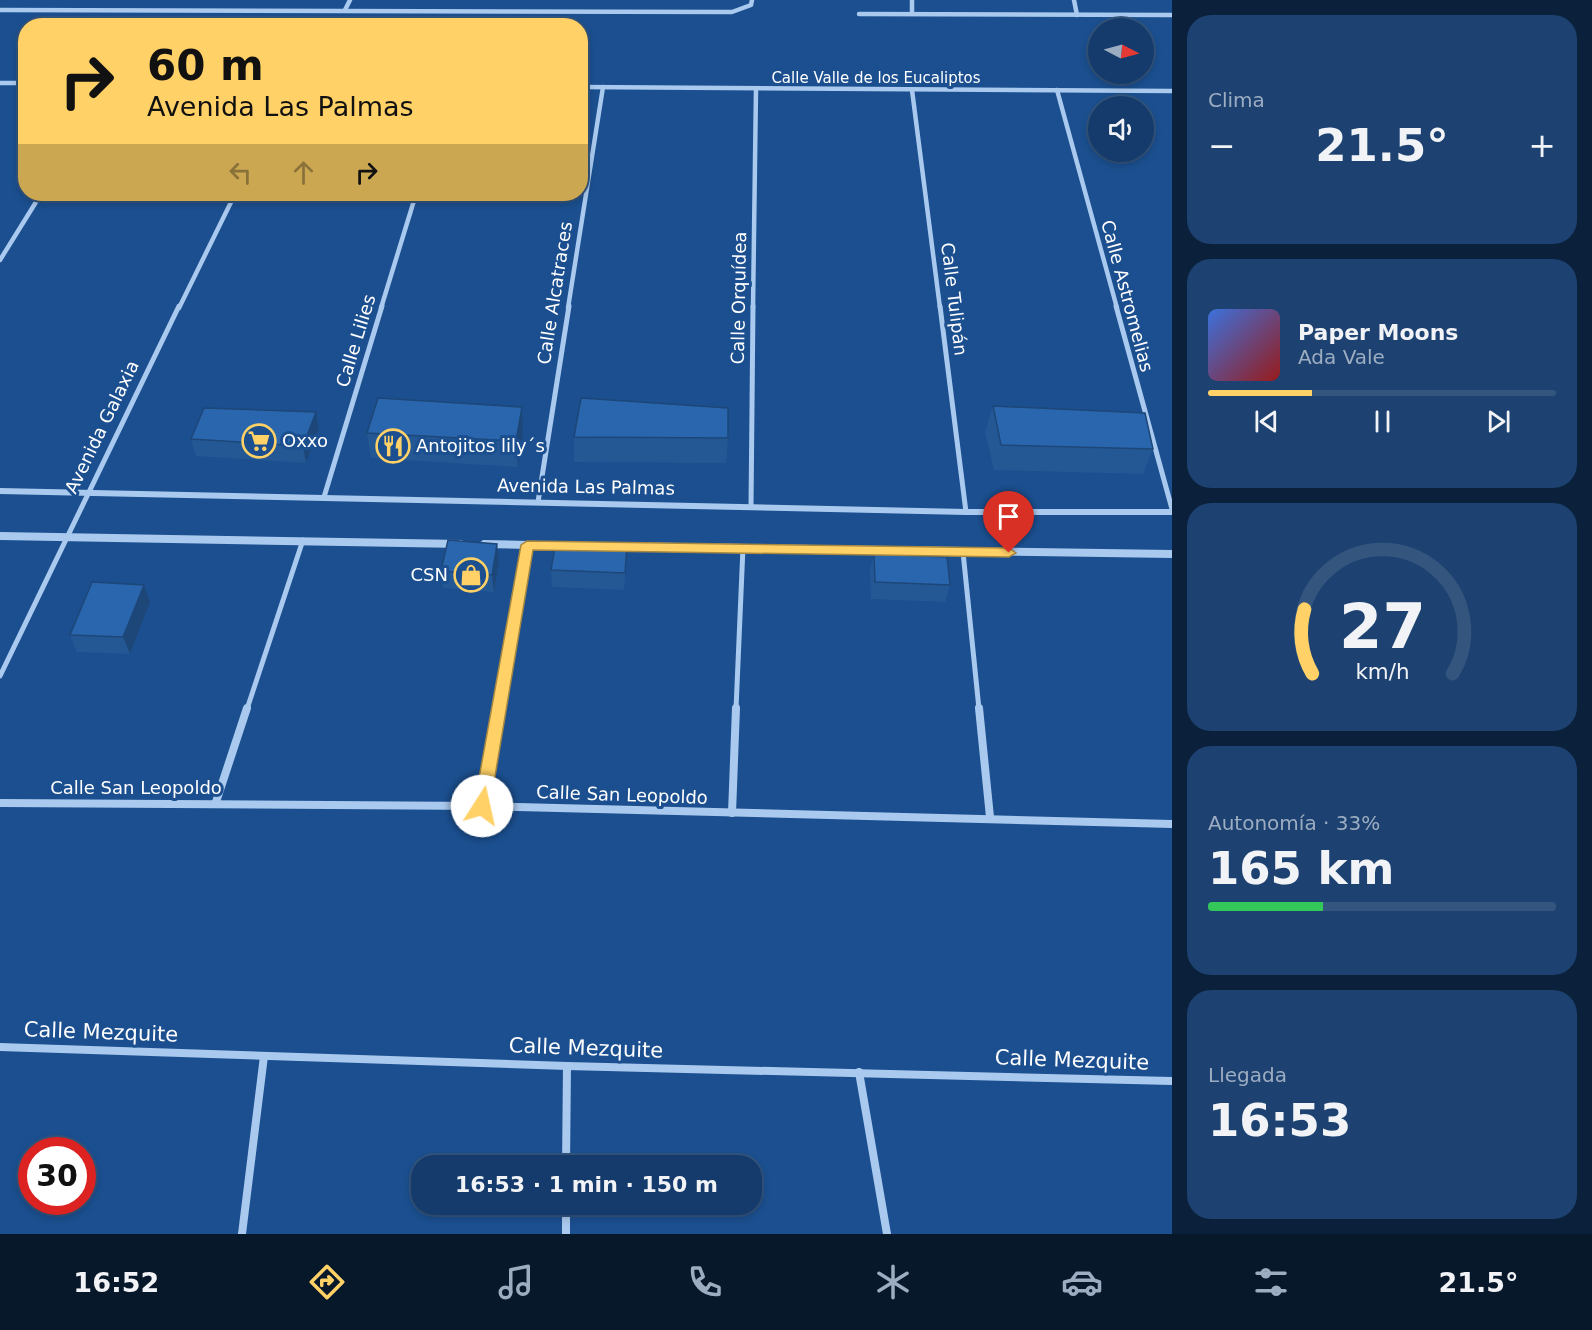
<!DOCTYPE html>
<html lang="es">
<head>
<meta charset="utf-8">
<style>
  body { margin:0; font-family:"DejaVu Sans",sans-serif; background:#1d4271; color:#f1f3f6; height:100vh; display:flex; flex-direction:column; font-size:22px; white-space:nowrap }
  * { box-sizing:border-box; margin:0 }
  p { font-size:20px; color:#9dadc1 }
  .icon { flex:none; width:33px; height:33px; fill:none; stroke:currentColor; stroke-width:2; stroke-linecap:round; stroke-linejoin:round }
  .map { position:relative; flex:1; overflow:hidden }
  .sheet { display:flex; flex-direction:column; gap:15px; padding:15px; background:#0b203b; width:420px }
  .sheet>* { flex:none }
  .guide { position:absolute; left:18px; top:18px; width:570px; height:183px; border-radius:24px; box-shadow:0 3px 9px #0003,0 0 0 2px #33557e; background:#ffd166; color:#111; overflow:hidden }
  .needle { width:39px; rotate:96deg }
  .tools { position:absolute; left:1088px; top:18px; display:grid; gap:12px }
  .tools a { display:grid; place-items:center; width:66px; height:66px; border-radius:50%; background:#143b6b; box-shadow:0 3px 9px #0003,0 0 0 2px #33557e; font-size:30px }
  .speed { position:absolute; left:18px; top:1137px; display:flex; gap:12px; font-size:30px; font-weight:700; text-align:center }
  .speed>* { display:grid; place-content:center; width:78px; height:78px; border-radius:50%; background:#143b6b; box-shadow:0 3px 9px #0003,0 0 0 2px #33557e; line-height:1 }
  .speed .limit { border:9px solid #d22; background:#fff; color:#111 }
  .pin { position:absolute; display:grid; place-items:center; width:51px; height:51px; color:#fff; margin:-62px -26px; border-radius:50% 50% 50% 0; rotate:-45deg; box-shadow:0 0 6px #0007 }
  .pin .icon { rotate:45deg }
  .me { position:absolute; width:66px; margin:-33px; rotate:10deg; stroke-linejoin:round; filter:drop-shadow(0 0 4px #0008) }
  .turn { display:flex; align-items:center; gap:21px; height:126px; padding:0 30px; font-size:27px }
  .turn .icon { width:78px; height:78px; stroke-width:2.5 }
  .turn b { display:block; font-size:42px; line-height:51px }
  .lanes { display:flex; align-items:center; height:57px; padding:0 30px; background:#0003; justify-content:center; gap:30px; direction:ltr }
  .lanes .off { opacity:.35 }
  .big { font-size:45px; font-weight:800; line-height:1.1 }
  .sheet .tile { flex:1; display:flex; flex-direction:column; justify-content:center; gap:9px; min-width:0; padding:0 21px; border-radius:24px; background:#1d4271 }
  .sheet .dial { align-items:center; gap:0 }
  .dial svg { height:156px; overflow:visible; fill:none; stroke:#33557e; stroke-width:7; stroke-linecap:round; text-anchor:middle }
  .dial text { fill:#f1f3f6; stroke:none }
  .song { display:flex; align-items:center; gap:18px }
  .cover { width:72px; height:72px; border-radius:9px; background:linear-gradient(135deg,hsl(220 70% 55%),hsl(0 70% 35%)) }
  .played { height:6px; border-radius:3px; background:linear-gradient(90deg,#ffd166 30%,#33557e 30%) }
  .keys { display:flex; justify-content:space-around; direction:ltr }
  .heat { display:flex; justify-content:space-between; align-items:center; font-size:33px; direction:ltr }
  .charge { height:9px; border-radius:4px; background:linear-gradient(90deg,#34c759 33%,#33557e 0) }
  .trip { position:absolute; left:411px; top:1155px; width:351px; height:60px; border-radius:24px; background:#143b6b; box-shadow:0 3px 9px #0003,0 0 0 2px #33557e; font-weight:800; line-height:60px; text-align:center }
  .tabs { display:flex; height:96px; justify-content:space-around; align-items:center; background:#08182b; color:#9dadc1 }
  .tabs .icon { width:42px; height:42px }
  .tabs .current { color:#ffd166 }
  .tabs b { font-size:27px; color:#f1f3f6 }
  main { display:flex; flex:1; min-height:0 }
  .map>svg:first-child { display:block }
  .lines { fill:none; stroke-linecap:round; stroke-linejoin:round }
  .minor-far2 { stroke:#a9c9ee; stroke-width:4.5 }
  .minor-far1 { stroke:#a9c9ee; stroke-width:5 }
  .minor { stroke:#a9c9ee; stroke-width:8 }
  .tertiary { fill:#a9c9ee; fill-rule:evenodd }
  .wall { fill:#245895 }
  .shaded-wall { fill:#1d4779 }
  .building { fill:#2a66ad; stroke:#1d4779; stroke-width:1.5 }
  .route { fill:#ffd166; stroke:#a68842; stroke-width:1.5 }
  .labels { text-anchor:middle; stroke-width:6; stroke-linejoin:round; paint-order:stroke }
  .far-street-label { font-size:15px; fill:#fff; stroke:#1b4f8f }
  .street-label { font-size:18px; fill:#fff; stroke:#1b4f8f }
  .poi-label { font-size:18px; fill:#fff; stroke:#1b4f8f; text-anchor:start }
  .near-street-label { font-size:21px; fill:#fff; stroke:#1b4f8f }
</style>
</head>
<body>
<main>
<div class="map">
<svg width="1172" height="1234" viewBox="0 0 1172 1234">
  <rect width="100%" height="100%" fill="#1b4f8f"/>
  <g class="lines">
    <!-- minor-far2 -->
    <g class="minor-far2">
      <path d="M912,0V13"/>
      <path d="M1074,0L1077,15"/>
      <path d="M0,10L732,12L751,5L752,0"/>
      <path d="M345,10L350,0"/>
      <path d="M859,14L1172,15"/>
      <path d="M0,83H26"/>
      <path d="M580,87L1172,91"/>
      <path d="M912,90L940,308"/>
      <path d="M1057,90L1117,308"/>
      <path d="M0,260L41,194"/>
      <path d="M179,308L235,194"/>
      <path d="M381,308L416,194"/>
      <path d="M568,308L603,87"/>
      <path d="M753,308L756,89"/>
    </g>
    <!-- minor-far1 -->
    <g class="minor-far1">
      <path d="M940,306L966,512"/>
      <path d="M1116,306L1172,509"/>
      <path d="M324,497L382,306"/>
      <path d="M538,502L569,306"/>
      <path d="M751,507L753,306"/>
      <path d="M963,552L979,709"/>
      <path d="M0,676L179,306"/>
      <path d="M247,709L303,540"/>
      <path d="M499,709L527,545"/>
      <path d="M736,709L743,547"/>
    </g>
    <!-- minor -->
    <g class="minor">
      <path d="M979,708L990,817"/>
      <path d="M216,802L247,708"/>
      <path d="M0,803L482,806L1172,824"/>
      <path d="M482,806L499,708"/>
      <path d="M732,813L736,708"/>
      <path d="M0,1047L567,1066L1172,1081"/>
      <path d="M859,1072L887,1234"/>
      <path d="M566,1166L567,1066"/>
      <path d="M566,1204V1234"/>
      <path d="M242,1234L264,1056"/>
    </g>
    <!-- tertiary -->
    <g class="tertiary">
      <path d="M0,488L966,509H1172V515H966L0,494Z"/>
      <path d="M0,532L462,540L467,544L462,548L0,540Z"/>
      <path d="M483,540L570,542L575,546L570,550L483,548L478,544Z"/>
      <path d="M612,542L1172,550V558L612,550L607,546Z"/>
    </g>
  </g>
  <!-- wall -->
  <g class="wall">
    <path d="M993,406L1153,449L1143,474L994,470L985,432Z"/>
    <path d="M522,407L523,432L518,467L371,458L367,433Z"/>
    <path d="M316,412L319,429L306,463L196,456L191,439Z"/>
    <path d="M574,437L728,438L726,463L574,462Z"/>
    <path d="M874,554L950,585L945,602L871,599L870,571Z"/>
    <path d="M499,561L494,592L443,588L441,571Z"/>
    <path d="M626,562L624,590L552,587L551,570Z"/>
    <path d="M144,585L150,602L130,654L77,652L70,635Z"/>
  </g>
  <!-- shaded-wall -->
  <g class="shaded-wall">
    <path d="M522,407L523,432L518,467L516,441Z"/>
    <path d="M316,412L319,429L306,463L303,446Z"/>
    <path d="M497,544L499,561L494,592L492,575Z"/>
    <path d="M144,585L150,602L130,654L123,637Z"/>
  </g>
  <!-- building -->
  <g class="building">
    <path d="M378,398L522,407L516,441L367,433Z"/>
    <path d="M581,398L728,408V438L574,437Z"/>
    <path d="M993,406L1145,413L1153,449L1001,445Z"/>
    <path d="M204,408L316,412L303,446L191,439Z"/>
    <path d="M448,540L497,544L492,575L441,571Z"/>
    <path d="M556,541L627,545L625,573L551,570Z"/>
    <path d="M874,554L947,557L950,585L875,582Z"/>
    <path d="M92,582L144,585L123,637L70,635Z"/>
  </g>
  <!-- route -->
  <path class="route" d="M527,541L1009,548L1016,553L1009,557L533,550L490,806L482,813L474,806L521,545Z"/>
  <!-- icons -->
  <defs>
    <symbol id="supermarket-ring" viewBox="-11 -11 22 22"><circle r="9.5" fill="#1b4f8f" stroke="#ffd166" stroke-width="1.5"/><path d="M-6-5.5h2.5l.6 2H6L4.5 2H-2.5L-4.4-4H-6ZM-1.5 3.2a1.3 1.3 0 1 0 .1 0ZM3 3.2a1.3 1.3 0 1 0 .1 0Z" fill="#ffd166"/></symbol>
    <symbol id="restaurant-ring" viewBox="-11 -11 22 22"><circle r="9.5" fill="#1b4f8f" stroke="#ffd166" stroke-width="1.5"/><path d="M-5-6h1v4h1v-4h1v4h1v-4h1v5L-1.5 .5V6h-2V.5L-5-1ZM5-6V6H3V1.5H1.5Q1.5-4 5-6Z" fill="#ffd166"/></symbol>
    <symbol id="shop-ring" viewBox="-11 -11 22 22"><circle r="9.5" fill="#1b4f8f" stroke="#ffd166" stroke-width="1.5"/><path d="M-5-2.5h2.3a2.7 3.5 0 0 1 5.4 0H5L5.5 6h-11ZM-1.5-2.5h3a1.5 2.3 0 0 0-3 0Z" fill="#ffd166"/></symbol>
  </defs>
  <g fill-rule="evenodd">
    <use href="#supermarket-ring" x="240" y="422" width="38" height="38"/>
    <use href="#restaurant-ring" x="374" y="427" width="38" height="38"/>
    <use href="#shop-ring" x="452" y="556" width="38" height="38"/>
  </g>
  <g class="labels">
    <!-- far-street labels -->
    <g class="far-street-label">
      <text x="876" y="83">Calle Valle de los Eucaliptos</text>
    </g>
    <!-- street labels -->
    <g class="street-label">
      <text transform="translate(555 293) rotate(-81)" y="6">Calle Alcatraces</text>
      <text transform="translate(1127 296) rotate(75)" y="6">Calle Astromelias</text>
      <text transform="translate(739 298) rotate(-89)" y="6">Calle Orquídea</text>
      <text transform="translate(954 299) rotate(83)" y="6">Calle Tulipán</text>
      <text transform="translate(356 341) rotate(-73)" y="6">Calle Lilies</text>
      <text transform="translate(102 427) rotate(-64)" y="6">Avenida Galaxia</text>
      <text transform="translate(586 487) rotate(1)" y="6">Avenida Las Palmas</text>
      <text x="136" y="794">Calle San Leopoldo</text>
      <text transform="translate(622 795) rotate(2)" y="6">Calle San Leopoldo</text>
    </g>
    <!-- poi labels -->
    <g class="poi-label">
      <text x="282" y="447">Oxxo</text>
      <text x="416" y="452">Antojitos lily´s</text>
      <text x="448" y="581" text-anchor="end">CSN</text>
    </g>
    <!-- near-street labels -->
    <g class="near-street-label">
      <text transform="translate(101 1032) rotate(2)" y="7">Calle Mezquite</text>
      <text transform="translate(586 1048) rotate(2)" y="7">Calle Mezquite</text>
      <text transform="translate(1072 1060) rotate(2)" y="7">Calle Mezquite</text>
    </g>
  </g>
</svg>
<div class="tools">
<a><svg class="needle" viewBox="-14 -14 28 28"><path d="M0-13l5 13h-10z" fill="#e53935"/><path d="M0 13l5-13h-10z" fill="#9dadc1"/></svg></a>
<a><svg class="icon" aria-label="sound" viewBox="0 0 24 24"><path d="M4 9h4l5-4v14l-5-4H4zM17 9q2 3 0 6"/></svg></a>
</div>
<div class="speed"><div class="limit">30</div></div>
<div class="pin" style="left:1009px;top:553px;background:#d93025"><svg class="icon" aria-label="arrive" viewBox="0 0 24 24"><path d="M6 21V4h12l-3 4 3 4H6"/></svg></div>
<svg class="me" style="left:482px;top:806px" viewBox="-20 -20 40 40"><circle r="19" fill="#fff"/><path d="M0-13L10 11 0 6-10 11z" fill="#ffd166"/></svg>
<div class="trip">16:53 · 1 min · 150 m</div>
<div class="guide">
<div class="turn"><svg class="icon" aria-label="right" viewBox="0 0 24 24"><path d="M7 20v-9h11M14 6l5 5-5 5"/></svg><div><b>60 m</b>Avenida Las Palmas</div></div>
<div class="lanes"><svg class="icon off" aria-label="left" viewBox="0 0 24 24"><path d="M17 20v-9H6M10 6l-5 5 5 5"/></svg><svg class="icon off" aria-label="ahead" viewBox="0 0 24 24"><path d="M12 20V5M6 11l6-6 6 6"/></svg><svg class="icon" aria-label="right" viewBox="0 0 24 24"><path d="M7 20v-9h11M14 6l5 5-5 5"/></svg></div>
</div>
</div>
<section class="sheet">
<div class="tile"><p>Clima</p>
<div class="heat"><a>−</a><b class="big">21.5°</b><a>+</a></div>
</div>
<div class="tile">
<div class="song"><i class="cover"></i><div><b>Paper Moons</b><p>Ada Vale</p></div></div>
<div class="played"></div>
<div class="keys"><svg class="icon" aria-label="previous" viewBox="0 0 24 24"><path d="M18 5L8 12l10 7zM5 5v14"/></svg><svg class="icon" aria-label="pause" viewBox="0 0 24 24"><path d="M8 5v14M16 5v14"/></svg><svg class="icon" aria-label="next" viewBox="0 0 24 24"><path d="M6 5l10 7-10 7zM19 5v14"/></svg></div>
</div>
<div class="tile dial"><svg viewBox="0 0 100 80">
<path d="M14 69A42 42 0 1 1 86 69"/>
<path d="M14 69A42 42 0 0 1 10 36" stroke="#ffd166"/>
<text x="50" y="56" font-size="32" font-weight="700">27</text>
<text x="50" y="72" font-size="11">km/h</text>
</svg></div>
<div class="tile"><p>Autonomía · 33%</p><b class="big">165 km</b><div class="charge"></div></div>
<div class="tile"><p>Llegada</p><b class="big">16:53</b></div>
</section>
</main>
<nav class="tabs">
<b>16:52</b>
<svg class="icon current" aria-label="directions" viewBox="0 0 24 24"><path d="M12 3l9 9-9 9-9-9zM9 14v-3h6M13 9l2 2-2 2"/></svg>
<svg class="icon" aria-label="music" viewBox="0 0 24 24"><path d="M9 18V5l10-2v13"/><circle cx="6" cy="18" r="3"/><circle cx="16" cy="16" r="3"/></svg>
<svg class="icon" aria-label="phone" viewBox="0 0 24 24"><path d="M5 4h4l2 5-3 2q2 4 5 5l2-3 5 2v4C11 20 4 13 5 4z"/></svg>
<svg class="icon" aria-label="climate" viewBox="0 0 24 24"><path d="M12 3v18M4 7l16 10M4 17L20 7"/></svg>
<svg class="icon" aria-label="car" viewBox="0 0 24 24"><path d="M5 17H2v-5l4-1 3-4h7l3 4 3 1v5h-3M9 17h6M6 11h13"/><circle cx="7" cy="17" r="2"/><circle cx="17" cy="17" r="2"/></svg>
<svg class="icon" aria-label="filters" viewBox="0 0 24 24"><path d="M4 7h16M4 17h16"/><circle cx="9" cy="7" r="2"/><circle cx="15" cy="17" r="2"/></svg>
<b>21.5°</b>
</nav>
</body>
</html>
